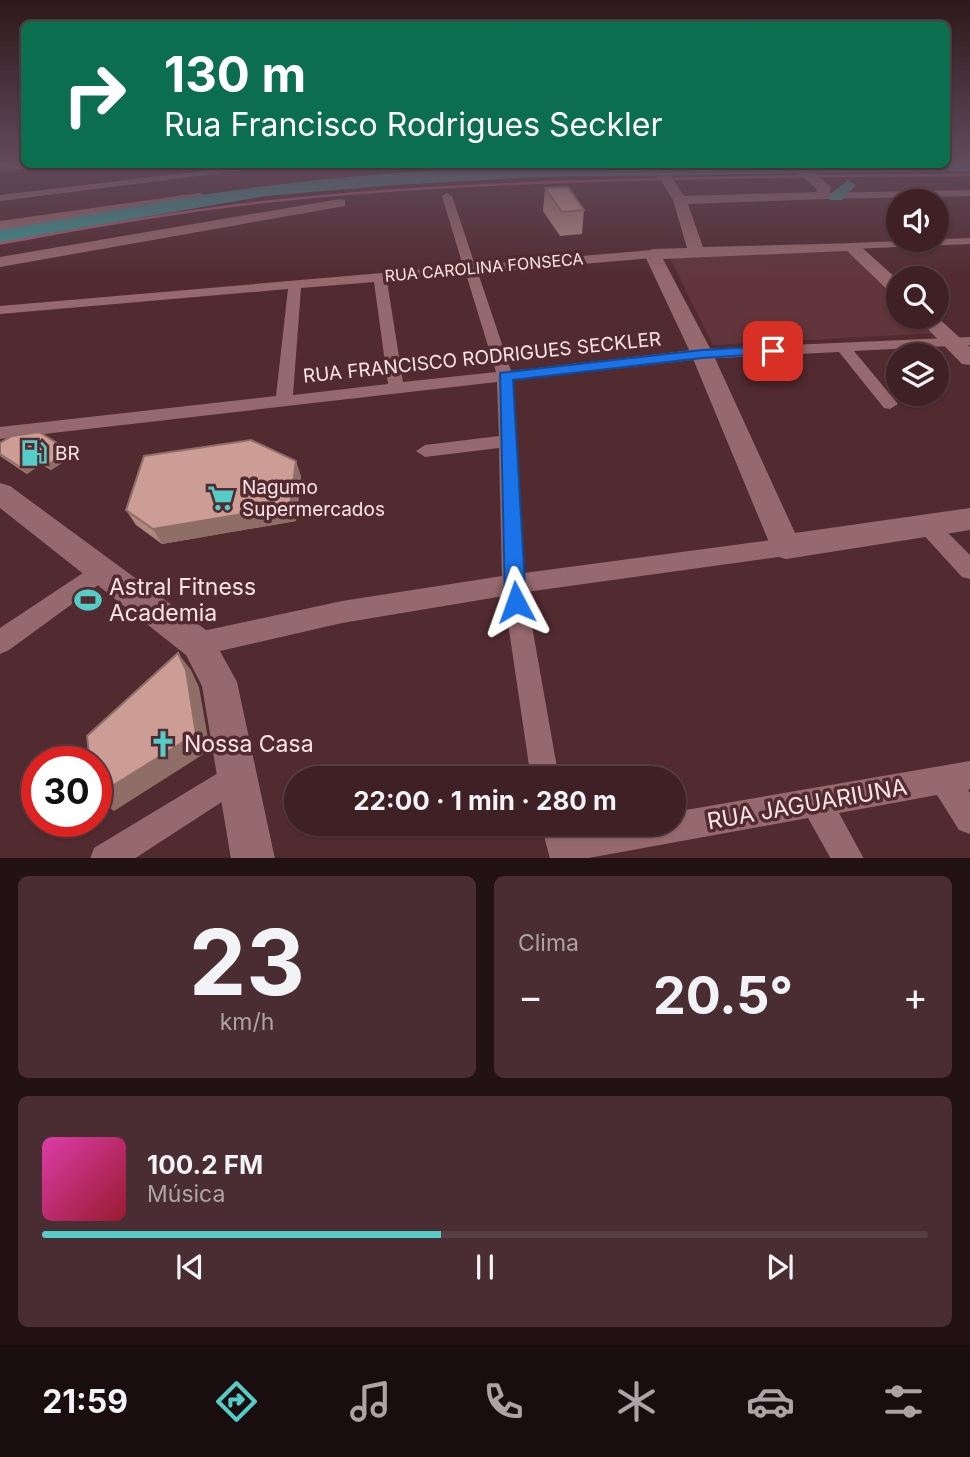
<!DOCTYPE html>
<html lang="pt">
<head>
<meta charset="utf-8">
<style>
  body { margin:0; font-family:Inter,sans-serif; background:#492d32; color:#f1f3f6; height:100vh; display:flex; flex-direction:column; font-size:26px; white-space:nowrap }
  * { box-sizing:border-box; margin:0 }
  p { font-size:23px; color:#ada3a7 }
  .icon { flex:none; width:38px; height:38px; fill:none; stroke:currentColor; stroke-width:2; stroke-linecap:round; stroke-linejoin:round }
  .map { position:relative; height:858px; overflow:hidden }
  .details { display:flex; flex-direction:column; gap:18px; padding:18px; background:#221214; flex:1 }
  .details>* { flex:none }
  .banner { position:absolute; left:21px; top:21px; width:929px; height:147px; border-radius:10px; box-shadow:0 2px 5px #0004,0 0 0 2px #573e42; background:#0b6e4f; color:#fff; overflow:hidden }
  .fabs { position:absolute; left:886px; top:189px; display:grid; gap:14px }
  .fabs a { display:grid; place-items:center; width:63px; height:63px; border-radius:50%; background:#3e2025; box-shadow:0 2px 5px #0004,0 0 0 2px #573e42; font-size:35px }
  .speed { position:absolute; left:21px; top:746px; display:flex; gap:14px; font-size:35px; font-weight:700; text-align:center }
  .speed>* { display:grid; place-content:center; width:91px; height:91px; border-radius:50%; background:#3e2025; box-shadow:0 2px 5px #0004,0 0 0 2px #573e42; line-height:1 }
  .speed .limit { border:10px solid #d22; background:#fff; color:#111 }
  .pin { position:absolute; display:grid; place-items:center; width:60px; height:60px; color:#fff; margin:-30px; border-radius:14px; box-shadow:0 4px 10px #0006 }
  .me { position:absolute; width:77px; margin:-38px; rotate:356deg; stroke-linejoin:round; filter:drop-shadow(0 0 5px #0008) }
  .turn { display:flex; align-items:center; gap:24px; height:147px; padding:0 28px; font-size:32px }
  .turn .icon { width:91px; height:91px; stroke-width:2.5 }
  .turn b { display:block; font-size:49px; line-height:60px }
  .big { font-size:52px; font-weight:700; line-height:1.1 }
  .details .tile { flex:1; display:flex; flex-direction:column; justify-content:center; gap:10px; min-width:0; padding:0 24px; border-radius:10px; background:#492d32 }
  .details .dial { align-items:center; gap:0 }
  .dial b { font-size:91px; line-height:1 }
  .song { display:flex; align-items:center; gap:21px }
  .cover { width:84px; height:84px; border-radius:10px; background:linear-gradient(135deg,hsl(320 70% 55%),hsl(350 70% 35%)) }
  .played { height:7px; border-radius:4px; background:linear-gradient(90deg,#54cdc8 45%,#573e42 45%) }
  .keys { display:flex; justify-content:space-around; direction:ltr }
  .heat { display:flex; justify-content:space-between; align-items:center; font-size:38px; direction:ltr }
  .details .tiles { flex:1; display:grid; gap:18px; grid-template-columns:1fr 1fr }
  .tile:last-child { grid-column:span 2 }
  .trip { position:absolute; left:284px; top:766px; width:402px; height:70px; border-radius:35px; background:#3e2025; box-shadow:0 2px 5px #0004,0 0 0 2px #573e42; font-weight:700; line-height:70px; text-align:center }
  .tabs { display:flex; height:112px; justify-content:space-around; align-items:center; background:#190d0f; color:#ada3a7 }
  .tabs .icon { width:49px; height:49px }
  .tabs .current { color:#54cdc8 }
  .tabs b { font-size:32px; color:#f1f3f6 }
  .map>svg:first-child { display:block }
  .built { fill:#62353c }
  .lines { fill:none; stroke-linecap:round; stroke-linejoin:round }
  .stream-far1 { stroke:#ab5b6e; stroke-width:2.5 }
  .stream { stroke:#ab5b6e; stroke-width:3.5 }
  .street { fill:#96696e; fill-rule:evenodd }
  .secondary { fill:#96696e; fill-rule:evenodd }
  .highway { fill:#3a9591; fill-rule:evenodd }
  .wall { fill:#af877f }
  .shaded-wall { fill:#8f6e68 }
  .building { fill:#cc9d94; stroke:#8f6e68; stroke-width:2 }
  .route { fill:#1a73e8; stroke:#114b97; stroke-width:2 }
  .labels { text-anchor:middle; stroke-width:7; stroke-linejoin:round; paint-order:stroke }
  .far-street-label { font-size:16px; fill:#fee4e7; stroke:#522b31 }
  .street-label { font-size:19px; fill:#fee4e7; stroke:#522b31 }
  .poi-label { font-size:19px; fill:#fee4e7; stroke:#522b31; text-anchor:start }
  .near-poi-label { font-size:23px; fill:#fee4e7; stroke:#522b31; text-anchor:start }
  .near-street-label { font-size:23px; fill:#fee4e7; stroke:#522b31 }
</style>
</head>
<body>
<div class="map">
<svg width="970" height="859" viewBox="0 0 970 859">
  <rect width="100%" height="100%" fill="#522b31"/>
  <!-- built -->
  <path class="built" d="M848,251L898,297V317H920L938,333L713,345L670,258Z"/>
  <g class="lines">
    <!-- stream-far1 -->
    <g class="stream-far1">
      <path d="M813,176L970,175"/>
      <path d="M25,239C101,225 178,212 255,203C437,182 622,180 805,176"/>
    </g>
    <!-- stream -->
    <path class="stream" d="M0,243L34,237"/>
    <!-- street -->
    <g class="street">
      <path d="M263,164H294L0,201V195Z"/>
      <path d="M970,190V196L821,199L816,196L821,193Z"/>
      <path d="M447,193L452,196L475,265L652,250L658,254L652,258L478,273L511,371L702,349L970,337V345L854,351L898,404L890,409L884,408L839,352L702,359L513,380L524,573L786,538L794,541L797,547L794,553L786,556L526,592L559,779H531L504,596L342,623L198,656L189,652L186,644L189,636L198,632L342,601L502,576L499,448L425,457L416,451L425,445L499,436L497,382L0,439V427L276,396L288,289L0,314V306L463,266L442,196ZM466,274L496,372L403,382L387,281ZM374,282L388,384L293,395L301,288Z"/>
      <path d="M970,238V244L851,249L845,246L851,243Z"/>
      <path d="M927,517L934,519L970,555V579L962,577L920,531L917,525L920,519Z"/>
      <path d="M101,561L109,563L112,570L109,577L9,650L0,654V628Z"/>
      <path d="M238,761L248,765L252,775L248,785L134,859H90L94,848Z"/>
      <path d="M970,761V789L968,790L970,793V834L959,830L937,795L839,813L864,859H831L808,818L583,859H550L541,824H571L573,829L603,824H674V812Z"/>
    </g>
    <!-- secondary -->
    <g class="secondary">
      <path d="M24,161V164H40L34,168L0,170V162Z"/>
      <path d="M793,164H803L829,185L831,188L826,199L688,204L703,247L857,243L898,280V295L892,294L847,251L663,259L713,354L795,533L970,508V530L786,559L775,556L771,547L691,354L644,254L652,249L687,248L673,200L655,171L656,168H666L684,196L816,192L817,189L794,170Z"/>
      <path d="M199,193L204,194V200L0,231V221Z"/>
      <path d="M340,199L345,200V206L0,267V257Z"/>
      <path d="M936,316L970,347V365L962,364L916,317Z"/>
      <path d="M0,483L10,486L210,633L237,682L275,859H231L202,686L186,655L0,508Z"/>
    </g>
    <!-- highway -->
    <g class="highway">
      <path d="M947,161H970V171L535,177L380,186L266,196L0,242V230C88,216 177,197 266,186C490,157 721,164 947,164Z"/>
      <path d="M848,180L856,185L842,200H830L828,196Z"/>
    </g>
  </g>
  <!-- wall -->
  <g class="wall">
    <path d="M545,188L584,210L582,234L560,236L543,211Z"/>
    <path d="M0,443L70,451L73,456L51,470L41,464L27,474L0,456Z"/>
    <path d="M301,476L296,521L162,544L136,525L126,510Z"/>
  </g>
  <!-- shaded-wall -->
  <g class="shaded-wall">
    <path d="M70,451L73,456L51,470L47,465Z"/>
    <path d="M38,459L41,464L27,474L23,469Z"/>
    <path d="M296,461L301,476L296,521L162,544L153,529Z"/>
    <path d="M178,653L191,670L199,687L210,750L114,811L96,799V796Z"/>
  </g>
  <!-- building -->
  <g class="building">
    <path d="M568,187L584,210L562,212L545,188Z"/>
    <path d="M39,432L70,451L47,465L38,459L23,469L0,454V443L12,436Z"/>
    <path d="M251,440L296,461L290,506L153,529L126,510L144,456Z"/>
    <path d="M178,653L186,670L196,734L96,796V761H90L87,736Z"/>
  </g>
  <!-- sky -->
  <linearGradient id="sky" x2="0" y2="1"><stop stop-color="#2d181b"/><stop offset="0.57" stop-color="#604a5a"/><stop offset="1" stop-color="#604a5a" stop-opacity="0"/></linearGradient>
  <rect width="970" height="279" fill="url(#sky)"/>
  <!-- route -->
  <path class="route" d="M773,346L780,351L778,353L702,358L513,380L526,602L523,608L516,611L508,608L505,602L500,373L702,350Z"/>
  <!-- icons -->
  <defs>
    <symbol id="fuel-bare" viewBox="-9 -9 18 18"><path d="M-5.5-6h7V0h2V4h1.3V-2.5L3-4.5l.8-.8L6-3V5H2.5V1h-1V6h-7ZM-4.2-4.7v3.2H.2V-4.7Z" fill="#54cdc8" stroke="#522b31" stroke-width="2.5" paint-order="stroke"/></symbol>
    <symbol id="supermarket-bare" viewBox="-9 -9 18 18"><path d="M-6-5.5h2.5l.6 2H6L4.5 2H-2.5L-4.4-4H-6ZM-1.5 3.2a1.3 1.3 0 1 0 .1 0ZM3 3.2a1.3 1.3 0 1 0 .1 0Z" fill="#54cdc8" stroke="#522b31" stroke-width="2.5" paint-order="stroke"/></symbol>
    <symbol id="stadium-bare" viewBox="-9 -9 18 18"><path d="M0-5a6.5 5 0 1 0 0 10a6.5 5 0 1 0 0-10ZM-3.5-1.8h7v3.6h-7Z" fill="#54cdc8" stroke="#522b31" stroke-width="2.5" paint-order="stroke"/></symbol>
    <symbol id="church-bare" viewBox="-9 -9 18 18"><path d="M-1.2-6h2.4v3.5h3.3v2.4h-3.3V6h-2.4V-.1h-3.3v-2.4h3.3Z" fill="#54cdc8" stroke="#522b31" stroke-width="2.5" paint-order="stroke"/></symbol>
  </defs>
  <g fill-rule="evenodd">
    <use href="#fuel-bare" x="15" y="434" width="38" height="38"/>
    <use href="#supermarket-bare" x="202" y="479" width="38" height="38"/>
    <use href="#stadium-bare" x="69" y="581" width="38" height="38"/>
    <use href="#church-bare" x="144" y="725" width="38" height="38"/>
  </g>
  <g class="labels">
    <!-- far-street labels -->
    <g class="far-street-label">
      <text transform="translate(484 267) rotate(-5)" y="6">RUA CAROLINA FONSECA</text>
    </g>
    <!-- street labels -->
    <g class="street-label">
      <text transform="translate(482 357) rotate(-6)" y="7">RUA FRANCISCO RODRIGUES SECKLER</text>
    </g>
    <!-- poi labels -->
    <g class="poi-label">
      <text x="55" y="460">BR</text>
      <text x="242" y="494">Nagumo<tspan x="242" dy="22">Supermercados</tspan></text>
    </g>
    <!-- near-poi labels -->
    <g class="near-poi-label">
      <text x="109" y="595">Astral Fitness<tspan x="109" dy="26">Academia</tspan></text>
      <text x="184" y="752">Nossa Casa</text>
    </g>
    <!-- near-street labels -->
    <g class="near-street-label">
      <text transform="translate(807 804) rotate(-10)" y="8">RUA JAGUARIUNA</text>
    </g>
  </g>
</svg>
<div class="fabs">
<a><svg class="icon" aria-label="sound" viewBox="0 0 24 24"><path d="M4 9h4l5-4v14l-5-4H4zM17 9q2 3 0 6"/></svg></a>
<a><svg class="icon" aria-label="search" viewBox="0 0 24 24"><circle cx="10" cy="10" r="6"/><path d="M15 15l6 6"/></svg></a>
<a><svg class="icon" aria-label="layers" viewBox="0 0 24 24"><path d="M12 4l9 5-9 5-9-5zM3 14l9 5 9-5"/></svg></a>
</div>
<div class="speed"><div class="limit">30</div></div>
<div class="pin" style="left:773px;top:351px;background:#d93025"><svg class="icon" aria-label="arrive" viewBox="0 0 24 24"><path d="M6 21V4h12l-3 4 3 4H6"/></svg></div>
<svg class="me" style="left:516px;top:602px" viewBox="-20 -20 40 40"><path d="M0-17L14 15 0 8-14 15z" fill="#1a73e8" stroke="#fff" stroke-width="4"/></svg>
<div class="trip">22:00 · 1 min · 280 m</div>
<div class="banner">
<div class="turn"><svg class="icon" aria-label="right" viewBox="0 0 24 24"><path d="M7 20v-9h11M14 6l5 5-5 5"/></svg><div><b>130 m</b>Rua Francisco Rodrigues Seckler</div></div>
</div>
</div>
<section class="details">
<div class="tiles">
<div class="tile dial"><b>23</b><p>km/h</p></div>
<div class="tile"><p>Clima</p>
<div class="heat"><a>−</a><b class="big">20.5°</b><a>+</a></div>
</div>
<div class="tile">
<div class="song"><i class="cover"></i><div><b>100.2 FM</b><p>Música</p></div></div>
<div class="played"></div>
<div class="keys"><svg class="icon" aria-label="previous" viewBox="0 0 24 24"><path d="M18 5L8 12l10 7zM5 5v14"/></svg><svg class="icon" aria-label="pause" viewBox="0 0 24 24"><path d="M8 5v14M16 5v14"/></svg><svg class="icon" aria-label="next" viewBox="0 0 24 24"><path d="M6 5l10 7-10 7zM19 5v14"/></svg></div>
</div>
</div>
</section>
<nav class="tabs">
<b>21:59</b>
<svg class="icon current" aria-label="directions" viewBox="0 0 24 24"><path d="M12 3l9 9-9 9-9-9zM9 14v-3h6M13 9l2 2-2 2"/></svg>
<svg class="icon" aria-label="music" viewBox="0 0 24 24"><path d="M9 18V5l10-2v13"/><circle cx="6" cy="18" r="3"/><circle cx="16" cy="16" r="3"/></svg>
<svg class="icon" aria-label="phone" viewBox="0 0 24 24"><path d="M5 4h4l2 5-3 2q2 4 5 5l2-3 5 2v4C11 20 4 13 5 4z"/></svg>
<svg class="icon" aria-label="climate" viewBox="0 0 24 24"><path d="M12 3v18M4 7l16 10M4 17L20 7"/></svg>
<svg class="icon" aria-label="car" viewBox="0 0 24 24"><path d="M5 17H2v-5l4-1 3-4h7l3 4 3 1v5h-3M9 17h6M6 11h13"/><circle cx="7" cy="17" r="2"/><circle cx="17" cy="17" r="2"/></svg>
<svg class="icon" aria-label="filters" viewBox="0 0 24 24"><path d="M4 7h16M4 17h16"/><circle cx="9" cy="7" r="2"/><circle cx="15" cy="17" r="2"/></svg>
</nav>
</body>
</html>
